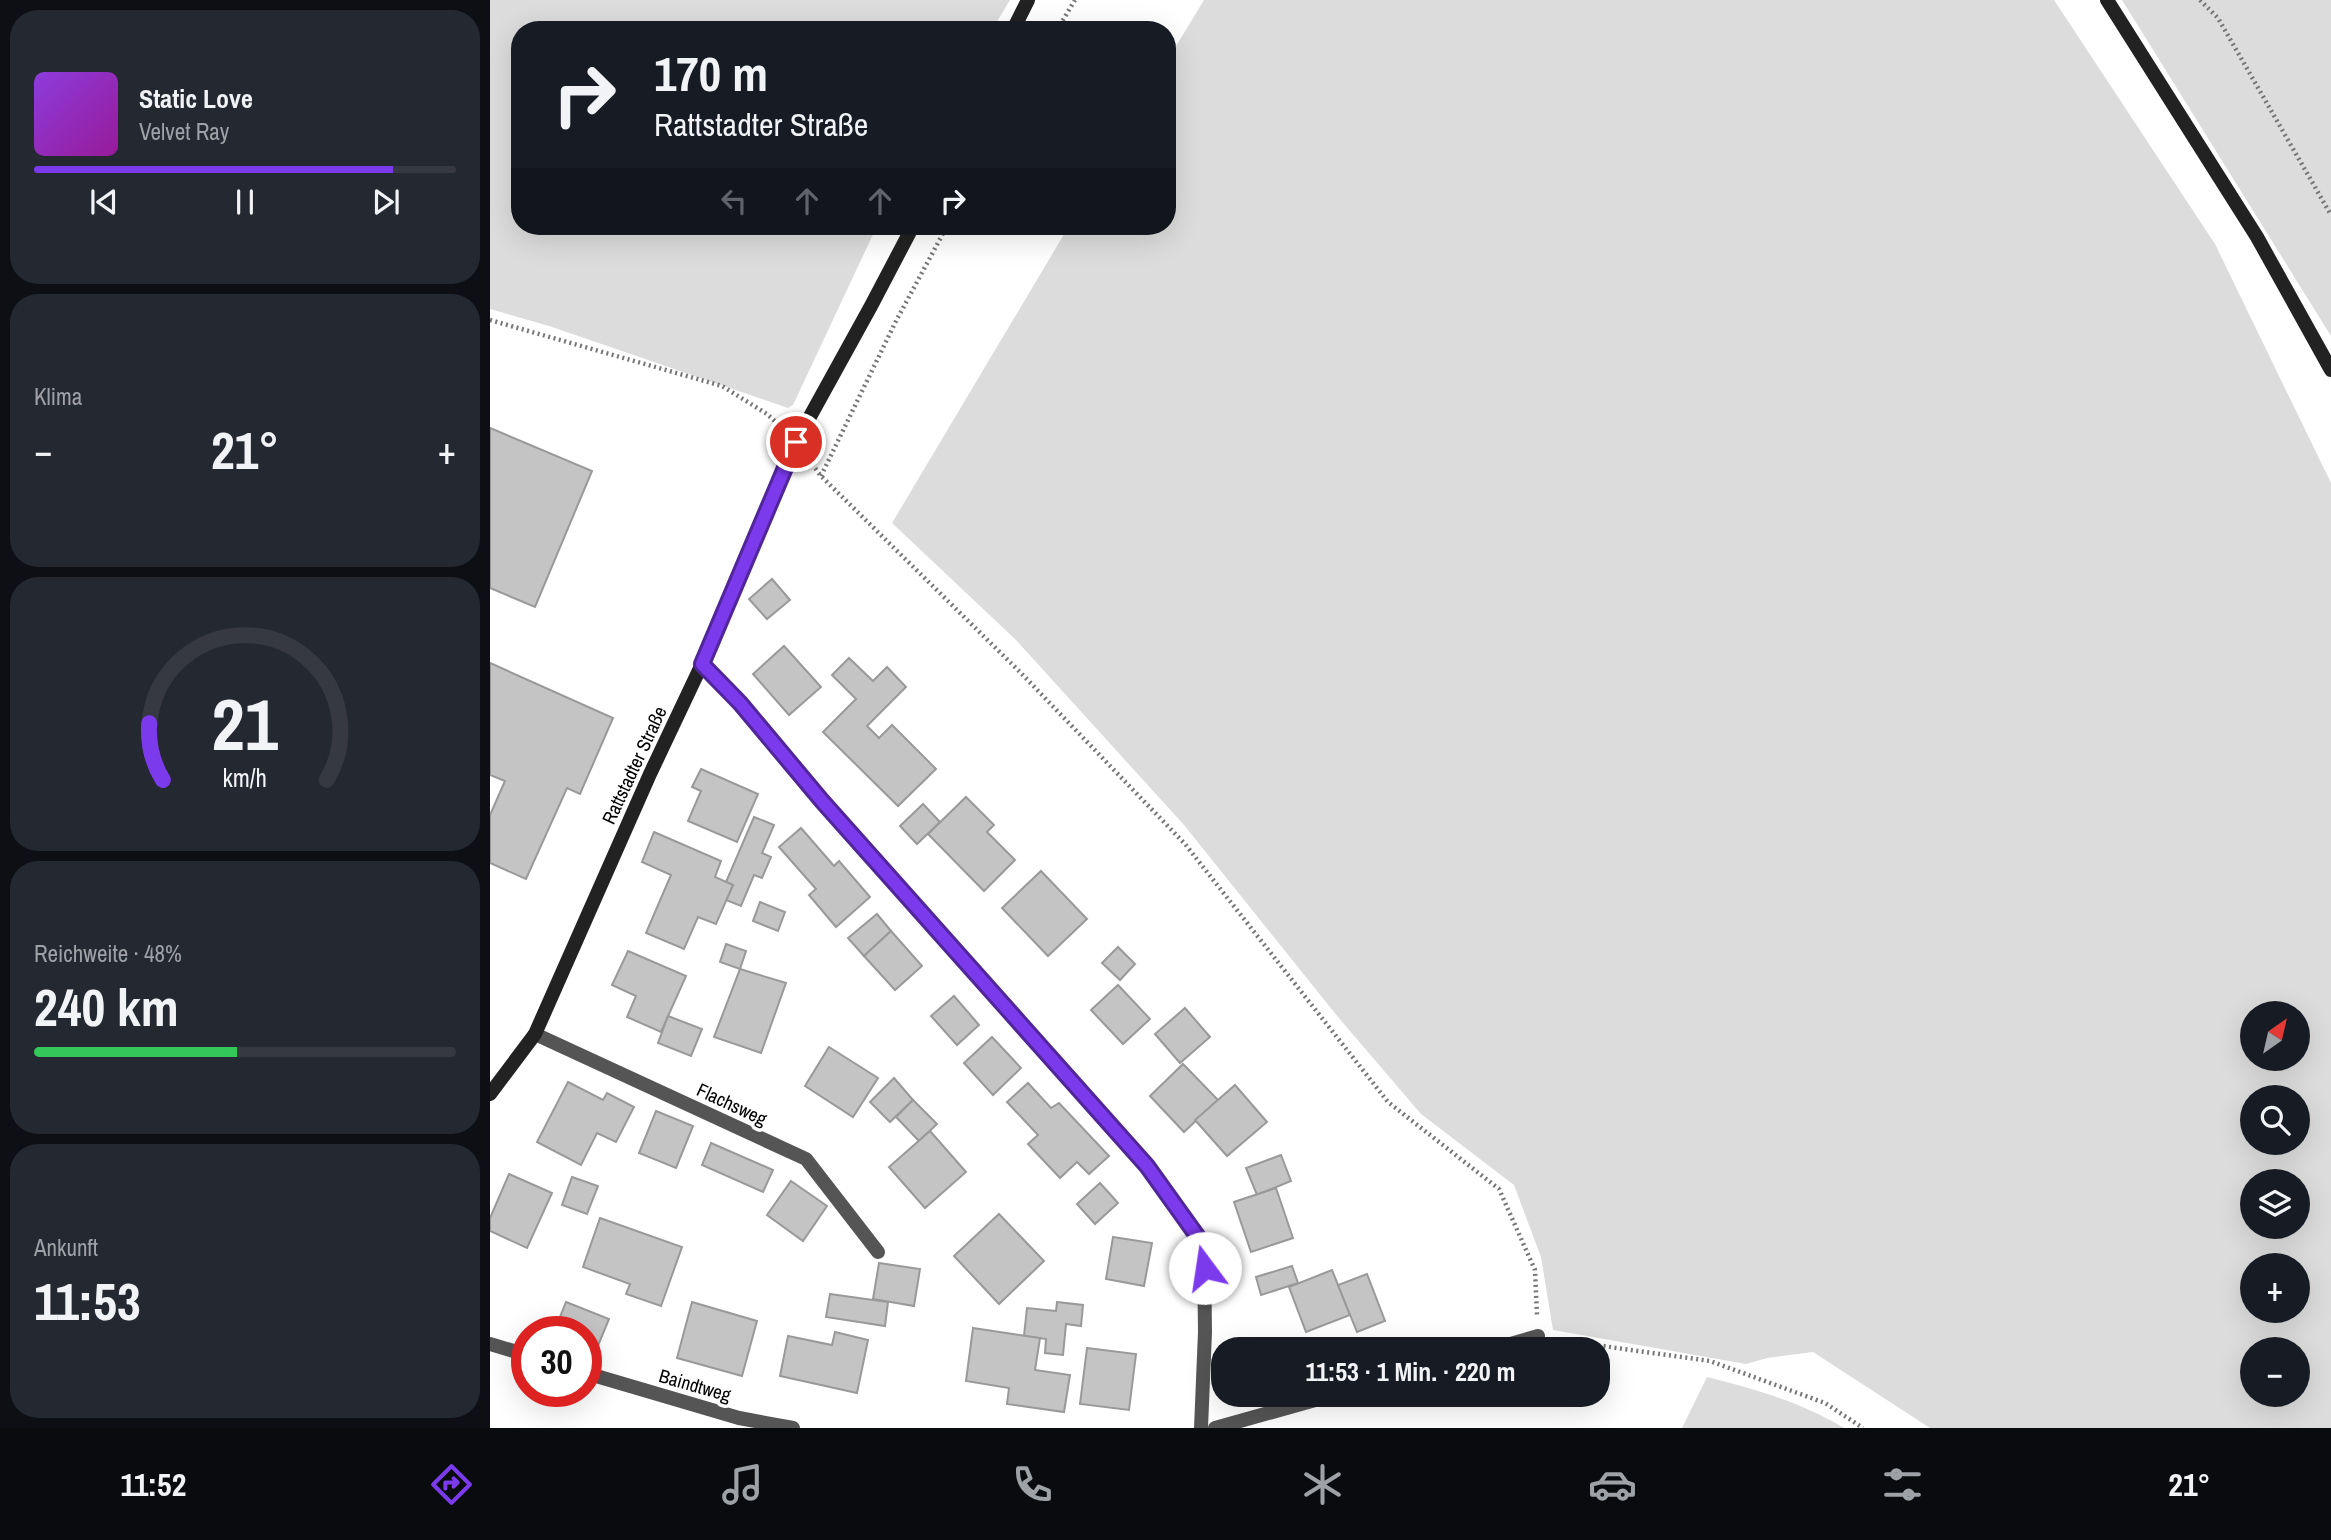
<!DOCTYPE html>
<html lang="de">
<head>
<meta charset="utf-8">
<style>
  body { margin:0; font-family:"Archivo Narrow",sans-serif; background:#242831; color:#f1f3f6; height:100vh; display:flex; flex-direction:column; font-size:26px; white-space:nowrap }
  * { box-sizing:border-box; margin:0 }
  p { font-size:23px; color:#9ea1a6 }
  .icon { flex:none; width:38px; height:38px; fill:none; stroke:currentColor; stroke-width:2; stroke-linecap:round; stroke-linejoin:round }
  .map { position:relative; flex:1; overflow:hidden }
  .drawer { display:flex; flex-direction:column; gap:10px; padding:10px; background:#0d0f14; width:490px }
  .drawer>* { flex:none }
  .banner { position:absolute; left:21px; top:21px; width:665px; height:214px; border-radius:28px; box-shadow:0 7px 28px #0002; background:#171b24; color:#f1f3f6; overflow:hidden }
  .needle { width:46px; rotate:34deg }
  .controls { position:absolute; left:1750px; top:1001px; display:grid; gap:14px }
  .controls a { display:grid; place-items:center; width:70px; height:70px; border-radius:50%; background:#171b24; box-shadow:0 7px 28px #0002; font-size:35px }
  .speed { position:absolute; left:21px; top:1316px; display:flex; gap:14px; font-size:35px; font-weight:700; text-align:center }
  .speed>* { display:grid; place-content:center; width:91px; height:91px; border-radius:50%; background:#171b24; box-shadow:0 7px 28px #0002; line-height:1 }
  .speed .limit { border:10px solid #d22; background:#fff; color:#111 }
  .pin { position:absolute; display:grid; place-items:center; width:60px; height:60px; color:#fff; margin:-30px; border:4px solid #fff; border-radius:50%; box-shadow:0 2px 7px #0007 }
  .me { position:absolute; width:77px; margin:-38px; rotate:346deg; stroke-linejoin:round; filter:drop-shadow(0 0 5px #0008) }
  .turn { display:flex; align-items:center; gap:24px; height:147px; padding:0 28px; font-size:32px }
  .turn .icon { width:91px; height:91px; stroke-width:2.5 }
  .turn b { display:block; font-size:49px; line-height:60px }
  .lanes { display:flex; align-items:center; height:66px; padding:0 28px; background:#0003; justify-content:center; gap:35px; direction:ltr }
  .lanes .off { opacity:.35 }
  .big { font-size:52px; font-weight:700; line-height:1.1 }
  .drawer .tile { flex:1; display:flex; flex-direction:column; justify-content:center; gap:10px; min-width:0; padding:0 24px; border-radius:28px; background:#242831 }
  .drawer .dial { align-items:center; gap:0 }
  .dial svg { height:182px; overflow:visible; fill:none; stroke:#363941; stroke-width:7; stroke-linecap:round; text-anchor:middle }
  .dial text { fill:#f1f3f6; stroke:none }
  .song { display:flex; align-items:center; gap:21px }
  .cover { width:84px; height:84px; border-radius:10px; background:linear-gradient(135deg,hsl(270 70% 55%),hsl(300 70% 35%)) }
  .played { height:7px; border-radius:4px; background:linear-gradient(90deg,#7c3aed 85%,#363941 85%) }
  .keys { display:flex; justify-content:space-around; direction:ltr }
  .heat { display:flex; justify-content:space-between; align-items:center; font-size:38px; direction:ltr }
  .charge { height:10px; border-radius:5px; background:linear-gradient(90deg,#34c759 48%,#363941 0) }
  .trip { position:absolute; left:721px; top:1337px; width:399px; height:70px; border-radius:28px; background:#171b24; box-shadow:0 7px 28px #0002; font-weight:700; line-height:70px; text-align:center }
  .tab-bar { display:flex; height:112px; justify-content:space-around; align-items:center; background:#090b0e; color:#9ea1a6 }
  .tab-bar .icon { width:49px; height:49px }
  .tab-bar .selected { color:#7c3aed }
  .tab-bar b { font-size:32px; color:#f1f3f6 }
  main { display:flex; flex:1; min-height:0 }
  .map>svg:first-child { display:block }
  .green { fill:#dcdcdc; fill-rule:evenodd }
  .building { fill:#c4c4c4; stroke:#999; stroke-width:2 }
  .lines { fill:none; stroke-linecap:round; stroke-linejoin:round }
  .path { stroke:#777; stroke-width:4.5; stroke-dasharray:2 3.5; stroke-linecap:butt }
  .street { stroke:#555; stroke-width:14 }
  .secondary { stroke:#222; stroke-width:14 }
  .route-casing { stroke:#51269a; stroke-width:18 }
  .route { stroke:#7c3aed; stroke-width:12 }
  .labels { text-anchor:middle; stroke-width:7; stroke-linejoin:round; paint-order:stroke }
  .street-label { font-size:19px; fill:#000; stroke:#fff }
</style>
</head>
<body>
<main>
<section class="drawer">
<div class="tile">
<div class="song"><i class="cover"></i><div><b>Static Love</b><p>Velvet Ray</p></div></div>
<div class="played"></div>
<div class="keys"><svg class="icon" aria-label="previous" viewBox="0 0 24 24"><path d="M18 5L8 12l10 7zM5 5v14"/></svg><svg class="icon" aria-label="pause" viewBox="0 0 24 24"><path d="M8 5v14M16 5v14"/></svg><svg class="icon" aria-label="next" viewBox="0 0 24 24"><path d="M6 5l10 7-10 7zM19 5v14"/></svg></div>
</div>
<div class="tile"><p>Klima</p>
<div class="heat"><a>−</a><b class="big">21°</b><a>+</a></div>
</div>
<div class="tile dial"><svg viewBox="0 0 100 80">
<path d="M14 69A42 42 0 1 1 86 69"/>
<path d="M14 69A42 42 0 0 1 8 44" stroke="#7c3aed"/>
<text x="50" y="56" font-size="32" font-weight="700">21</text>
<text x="50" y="72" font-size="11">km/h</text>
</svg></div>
<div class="tile"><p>Reichweite · 48%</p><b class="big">240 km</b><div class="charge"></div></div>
<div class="tile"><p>Ankunft</p><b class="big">11:53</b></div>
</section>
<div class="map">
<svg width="1841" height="1428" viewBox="0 0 1841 1428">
  <rect width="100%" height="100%" fill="#fff"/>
  <!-- green -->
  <g class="green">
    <path d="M0,0H520L502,30H30V226H387L303,405L298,408L59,326L0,309Z"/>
    <path d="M714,0H1564L1725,244L1841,483V1428H1440L1323,1352L1277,1358L1256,1364L1063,1330L1051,1257L1024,1185L931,1114L848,1017L694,825L525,639L402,523L579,226H677V61ZM1762,1013H1808V1059H1762ZM1762,1097H1808V1143H1762ZM1762,1181H1808V1227H1762ZM1762,1265H1808V1311H1762ZM1762,1349H1808V1395H1762Z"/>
    <path d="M1632,0H1841V336Z"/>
    <path d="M1217,1377C1265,1389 1311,1402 1354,1428H1192Z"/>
  </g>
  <!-- building -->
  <g class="building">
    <path d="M0,428L102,471L45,607L0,588Z"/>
    <path d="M282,579L300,600L277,619L259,599Z"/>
    <path d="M294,646L331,687L299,715L263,674Z"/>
    <path d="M359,658L383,681L397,667L416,687L377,726L389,738L402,725L446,769L408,806L333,732L366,699L342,675Z"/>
    <path d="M0,663L123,718L90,794L77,788L36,879L0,863V815L15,781L0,775Z"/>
    <path d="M211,769L268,794L247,842L198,821L211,791L202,787Z"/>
    <path d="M476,797L504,825L497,832L525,860L494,891L438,834Z"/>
    <path d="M433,804L450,822L427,844L410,826Z"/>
    <path d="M264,817L284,825L272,853L281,857L272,878L264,875L251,906L236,900L243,885L236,882Z"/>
    <path d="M311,828L344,866L349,861L380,897L346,927L319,895L326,889L289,847Z"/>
    <path d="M164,832L231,861L225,877L243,885L226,924L208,917L194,949L156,933L181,875L152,862Z"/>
    <path d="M551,871L597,919L558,956L512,908Z"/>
    <path d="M270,902L295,912L288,931L263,921Z"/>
    <path d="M387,914L401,931L374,956L358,938Z"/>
    <path d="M401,931L432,966L405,990L374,956Z"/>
    <path d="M236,944L256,951L250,969L230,962Z"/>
    <path d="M628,947L645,964L630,980L612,963Z"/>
    <path d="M138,951L196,976L171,1032L137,1017L146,996L122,985Z"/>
    <path d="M250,969L296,983L271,1053L224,1037Z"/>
    <path d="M628,985L660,1019L633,1044L601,1010Z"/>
    <path d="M464,996L489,1025L467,1045L441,1016Z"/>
    <path d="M695,1008L720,1037L690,1063L665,1034Z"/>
    <path d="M178,1016L212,1029L201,1056L168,1043Z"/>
    <path d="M502,1037L531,1068L503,1095L474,1063Z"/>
    <path d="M339,1047L388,1078L363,1117L315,1086Z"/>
    <path d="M693,1064L728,1100L694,1132L660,1096Z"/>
    <path d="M404,1078L423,1100L400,1122L380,1102Z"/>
    <path d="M78,1082L113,1100L117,1093L144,1107L126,1142L107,1133L91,1165L47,1142Z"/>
    <path d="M538,1083L561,1108L569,1103L619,1156L599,1174L587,1162L570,1178L538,1144L548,1135L517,1102Z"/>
    <path d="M745,1085L777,1122L737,1156L705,1120Z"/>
    <path d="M423,1100L447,1124L429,1141L406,1117Z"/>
    <path d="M166,1111L203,1126L186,1168L149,1153Z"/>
    <path d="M440,1131L476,1172L435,1208L399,1167Z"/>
    <path d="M221,1143L283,1170L273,1192L212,1165Z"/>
    <path d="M791,1155L801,1181L767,1195L756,1168Z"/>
    <path d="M19,1174L62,1193L37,1248L0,1231V1218Z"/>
    <path d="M82,1177L108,1186L97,1214L72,1205Z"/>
    <path d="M301,1181L337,1206L313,1241L277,1215Z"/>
    <path d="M610,1183L628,1203L605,1224L587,1204Z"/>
    <path d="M786,1188L803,1238L761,1252L744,1202Z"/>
    <path d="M509,1214L554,1261L509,1304L464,1256Z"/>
    <path d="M110,1218L192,1247L171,1306L136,1294L140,1284L93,1267Z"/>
    <path d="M623,1237L662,1243L654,1286L616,1279Z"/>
    <path d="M389,1263L430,1269L424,1306L383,1299Z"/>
    <path d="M802,1266L808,1283L771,1295L766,1277Z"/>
    <path d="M842,1270L860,1315L816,1332L799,1287Z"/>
    <path d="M877,1274L895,1321L867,1332L848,1285Z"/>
    <path d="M340,1294L398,1302L395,1326L336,1317Z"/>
    <path d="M76,1302L119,1319L105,1353L96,1349V1332H64Z"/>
    <path d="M202,1302L267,1321L252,1376L187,1358Z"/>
    <path d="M567,1302L593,1305L591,1326L576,1324L573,1355L555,1353L556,1339L534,1336L537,1308L566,1311Z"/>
    <path d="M483,1328L550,1338L545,1370L580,1375L574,1412L517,1404L519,1388L476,1381Z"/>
    <path d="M345,1332L378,1340L367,1393L290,1376L298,1336L342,1345Z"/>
    <path d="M597,1348L646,1354L639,1410L590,1404Z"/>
  </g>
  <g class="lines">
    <!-- path -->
    <g class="path">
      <path d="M1710,0L1728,18L1841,215"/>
      <path d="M567,30L585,0"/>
      <path d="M0,320L232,386L277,414L289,425"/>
      <path d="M322,464L331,476L530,672L695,844L898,1102L1009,1189L1045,1270L1047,1315"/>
      <path d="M331,476L405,323L457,226"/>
      <path d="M1070,1340L1220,1361L1335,1403L1373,1428"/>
    </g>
    <!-- street -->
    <g class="street">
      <path d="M212,664L250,703L332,801L657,1166L714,1247L715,1332L711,1428"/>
      <path d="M45,1034L316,1159L388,1252"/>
      <path d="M0,1344L37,1355"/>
      <path d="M1003,1349L1048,1336"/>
      <path d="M96,1373L249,1418L303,1428"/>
      <path d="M725,1428L843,1395"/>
    </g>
    <!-- secondary -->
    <g class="secondary">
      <path d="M1617,0L1767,237L1841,370"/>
      <path d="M523,30L538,0"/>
      <path d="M0,1094L45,1034L160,774L212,664L306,442L381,306L423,226"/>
    </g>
  </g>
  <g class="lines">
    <defs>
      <path id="route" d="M306,442L212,664L250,703L332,801L657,1166L715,1247V1268"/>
    </defs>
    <!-- route casing -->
    <use href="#route" class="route-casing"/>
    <!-- route -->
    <use href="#route" class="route"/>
  </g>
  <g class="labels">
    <!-- street labels -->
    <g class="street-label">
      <text transform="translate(144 765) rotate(-65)" y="7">Rattstadter Straße</text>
      <text transform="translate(242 1104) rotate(25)" y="7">Flachsweg</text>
      <text transform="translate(205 1385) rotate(16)" y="7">Baindtweg</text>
    </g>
  </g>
</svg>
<div class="controls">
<a><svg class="needle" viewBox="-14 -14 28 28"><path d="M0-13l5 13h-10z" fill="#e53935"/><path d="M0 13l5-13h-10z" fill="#9ea1a6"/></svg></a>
<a><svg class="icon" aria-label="search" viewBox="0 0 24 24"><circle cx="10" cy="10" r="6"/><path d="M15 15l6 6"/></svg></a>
<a><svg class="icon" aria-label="layers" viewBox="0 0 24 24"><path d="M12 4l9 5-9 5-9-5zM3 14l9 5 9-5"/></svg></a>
<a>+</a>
<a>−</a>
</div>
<div class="speed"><div class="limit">30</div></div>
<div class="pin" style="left:306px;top:442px;background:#d93025"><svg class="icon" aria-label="arrive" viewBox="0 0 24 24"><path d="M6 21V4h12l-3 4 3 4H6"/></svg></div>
<svg class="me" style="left:715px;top:1268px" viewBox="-20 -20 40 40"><circle r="19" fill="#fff"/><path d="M0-13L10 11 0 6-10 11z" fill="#7c3aed"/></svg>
<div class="trip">11:53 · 1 Min. · 220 m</div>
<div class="banner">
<div class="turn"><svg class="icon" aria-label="right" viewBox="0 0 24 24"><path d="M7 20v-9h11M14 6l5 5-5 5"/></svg><div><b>170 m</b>Rattstadter Straße</div></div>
<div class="lanes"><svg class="icon off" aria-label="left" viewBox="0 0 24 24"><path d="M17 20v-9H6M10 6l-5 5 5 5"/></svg><svg class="icon off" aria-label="ahead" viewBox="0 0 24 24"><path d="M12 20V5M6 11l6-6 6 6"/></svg><svg class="icon off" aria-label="ahead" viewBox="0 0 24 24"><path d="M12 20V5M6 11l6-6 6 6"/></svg><svg class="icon" aria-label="right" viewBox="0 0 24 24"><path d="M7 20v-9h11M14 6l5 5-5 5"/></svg></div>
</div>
</div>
</main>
<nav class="tab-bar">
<b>11:52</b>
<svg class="icon selected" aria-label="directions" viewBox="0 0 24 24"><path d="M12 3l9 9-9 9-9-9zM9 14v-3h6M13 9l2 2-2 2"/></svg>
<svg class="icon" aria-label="music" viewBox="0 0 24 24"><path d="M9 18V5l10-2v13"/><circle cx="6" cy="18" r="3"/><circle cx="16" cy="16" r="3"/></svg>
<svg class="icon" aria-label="phone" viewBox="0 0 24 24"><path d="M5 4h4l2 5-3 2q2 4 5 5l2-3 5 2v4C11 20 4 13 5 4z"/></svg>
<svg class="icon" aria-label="climate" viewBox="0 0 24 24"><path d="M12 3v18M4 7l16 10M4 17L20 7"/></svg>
<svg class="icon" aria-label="car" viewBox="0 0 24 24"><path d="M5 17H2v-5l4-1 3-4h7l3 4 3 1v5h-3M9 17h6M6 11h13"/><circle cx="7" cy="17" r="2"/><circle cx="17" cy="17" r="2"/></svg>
<svg class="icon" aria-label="filters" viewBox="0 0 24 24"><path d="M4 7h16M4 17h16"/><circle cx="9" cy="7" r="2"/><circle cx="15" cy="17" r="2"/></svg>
<b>21°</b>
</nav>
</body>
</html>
